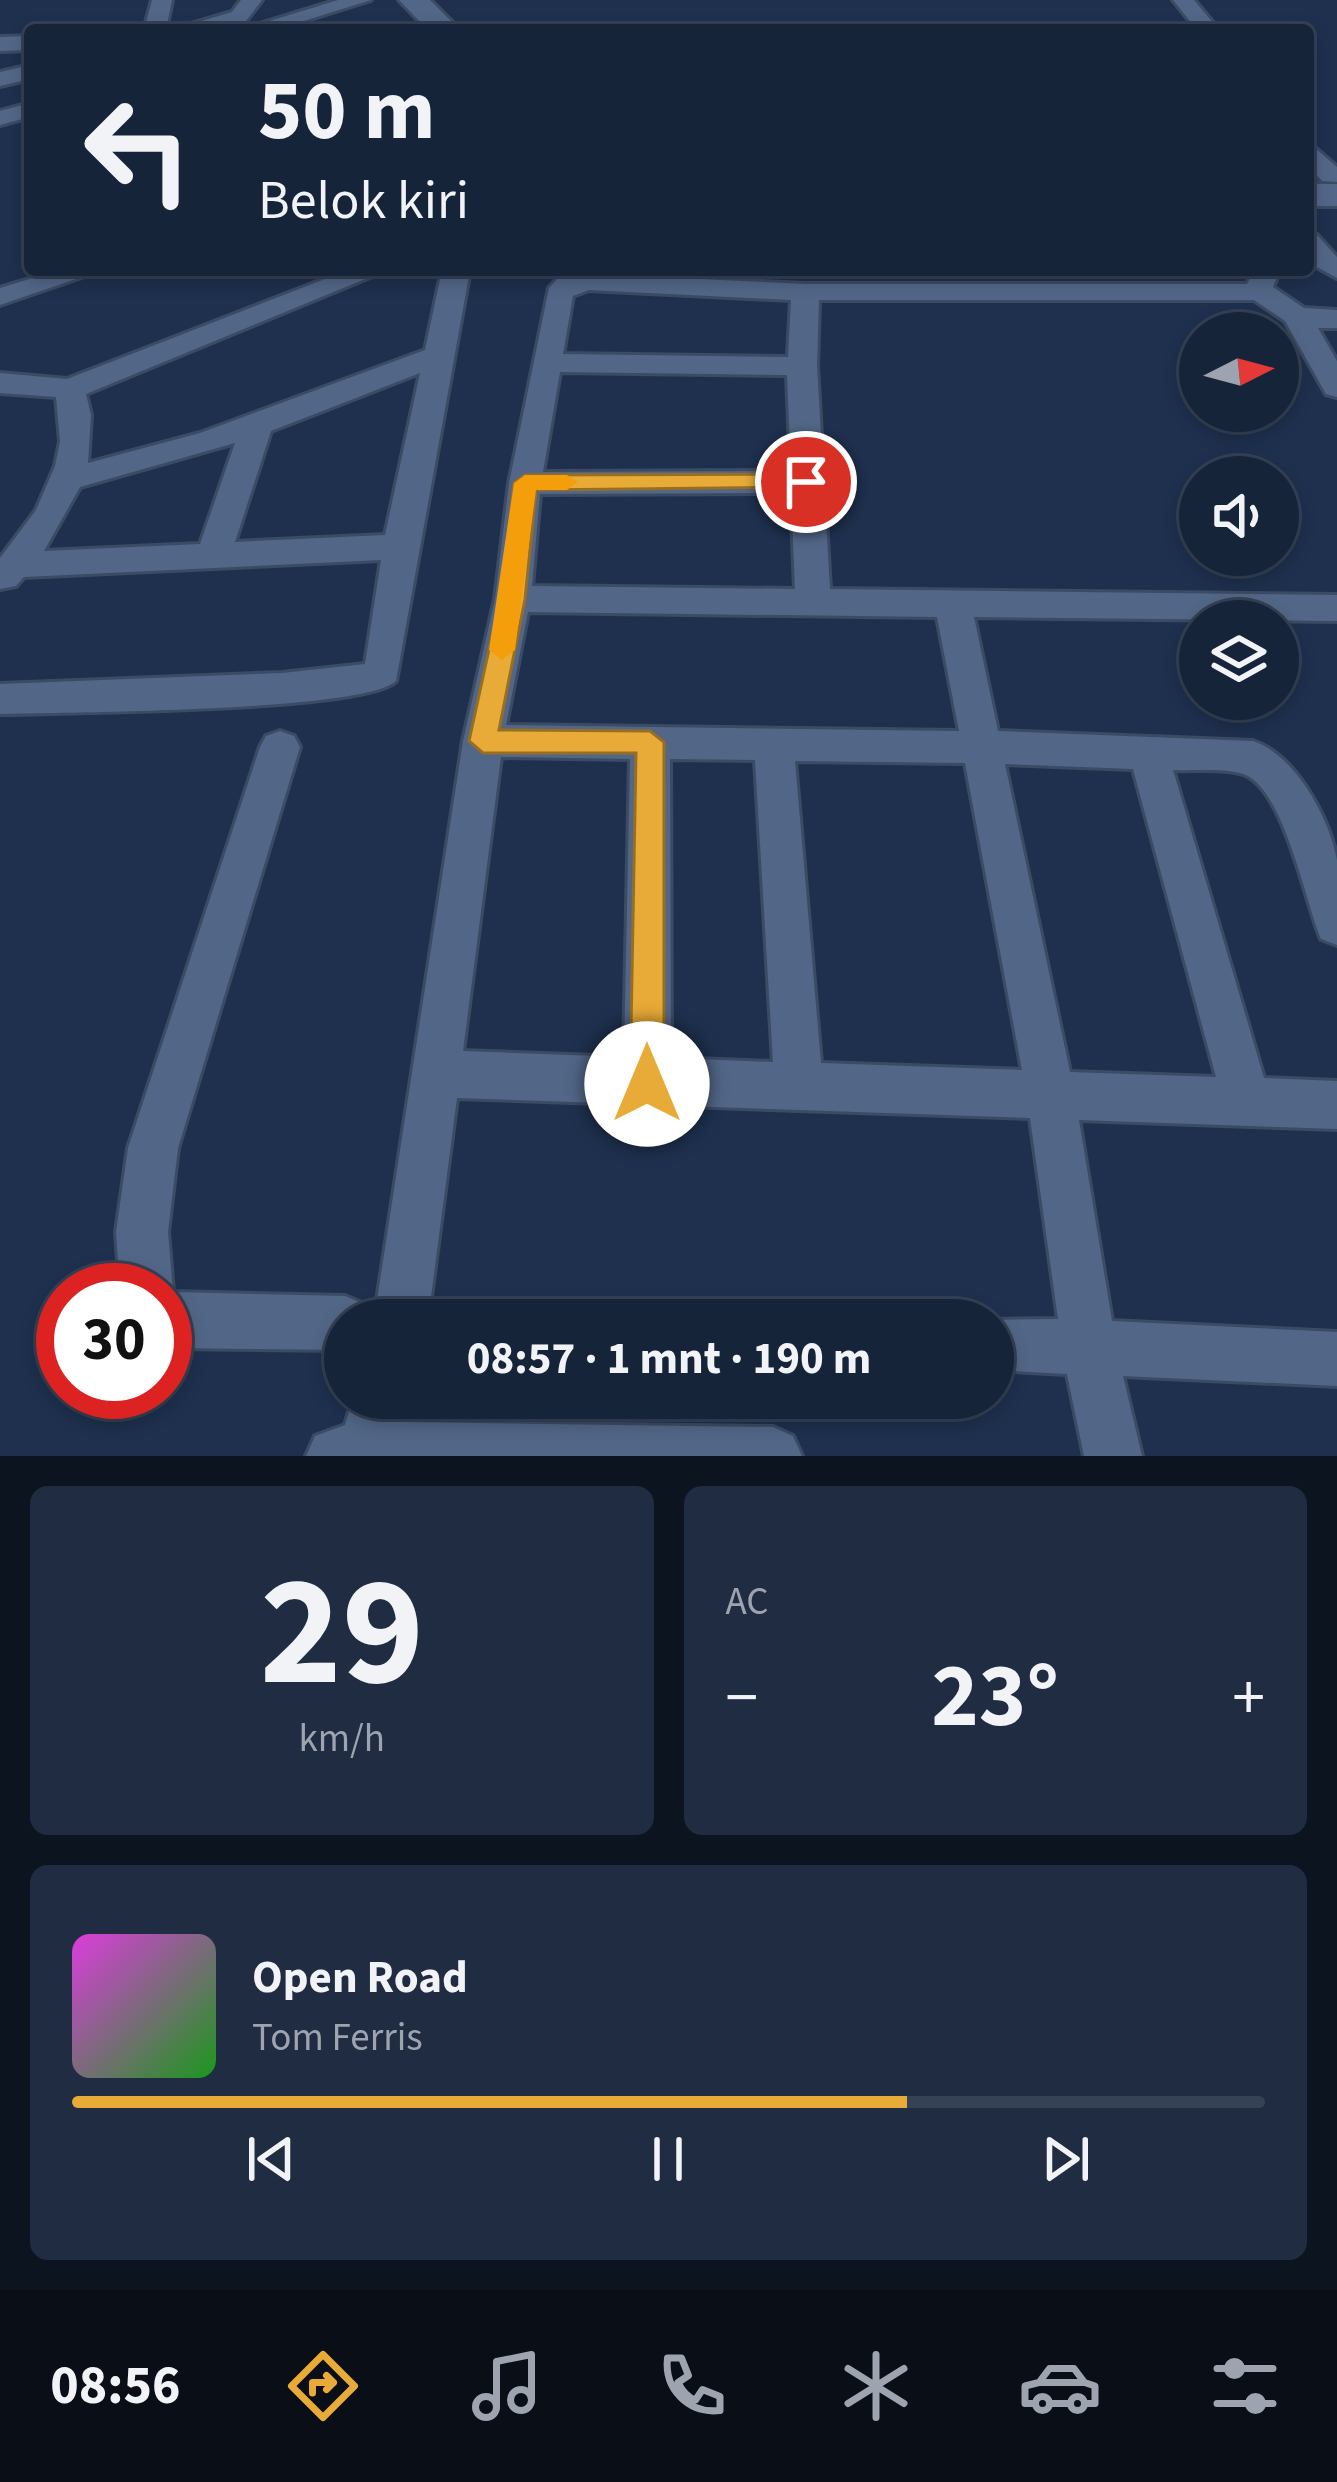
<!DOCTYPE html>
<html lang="id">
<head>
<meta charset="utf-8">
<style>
  body { margin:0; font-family:"Source Sans 3",sans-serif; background:#1f2c42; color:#f1f3f6; height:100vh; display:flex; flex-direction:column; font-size:45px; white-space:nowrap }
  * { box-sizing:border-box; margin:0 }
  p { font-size:39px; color:#9ea4af }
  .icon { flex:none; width:66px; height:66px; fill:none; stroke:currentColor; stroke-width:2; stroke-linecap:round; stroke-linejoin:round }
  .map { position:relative; height:1456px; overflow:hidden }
  .side { display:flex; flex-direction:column; gap:30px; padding:30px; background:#0c1420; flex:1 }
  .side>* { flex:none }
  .banner { position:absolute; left:24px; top:24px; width:1290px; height:252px; border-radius:12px; box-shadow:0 6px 18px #0003,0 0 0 3px #354154; background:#16243a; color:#f1f3f6; overflow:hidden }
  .needle { width:78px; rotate:84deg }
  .controls { position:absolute; left:1179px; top:312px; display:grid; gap:24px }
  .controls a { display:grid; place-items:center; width:120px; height:120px; border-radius:50%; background:#16243a; box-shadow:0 6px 18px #0003,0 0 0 3px #354154; font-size:60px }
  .speed { position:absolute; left:36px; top:1263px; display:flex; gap:24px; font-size:60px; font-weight:700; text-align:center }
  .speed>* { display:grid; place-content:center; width:156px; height:156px; border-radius:50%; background:#16243a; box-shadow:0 6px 18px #0003,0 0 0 3px #354154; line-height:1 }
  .speed .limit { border:18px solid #d22; background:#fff; color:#111 }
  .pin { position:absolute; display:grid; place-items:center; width:102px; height:102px; color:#fff; margin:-51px; border:6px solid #fff; border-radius:50%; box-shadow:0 3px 12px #0007 }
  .me { position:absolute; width:132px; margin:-66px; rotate:0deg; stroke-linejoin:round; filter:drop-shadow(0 0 9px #0008) }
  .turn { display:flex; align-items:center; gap:42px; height:252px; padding:0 36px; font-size:54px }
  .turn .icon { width:156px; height:156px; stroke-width:2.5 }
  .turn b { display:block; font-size:84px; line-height:102px }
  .big { font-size:90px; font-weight:700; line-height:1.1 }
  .side .tile { flex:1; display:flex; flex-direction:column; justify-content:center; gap:18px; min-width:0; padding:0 42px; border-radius:18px; background:#1f2c42 }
  .side .dial { align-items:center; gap:0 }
  .dial b { font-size:156px; line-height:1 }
  .song { display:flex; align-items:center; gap:36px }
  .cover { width:144px; height:144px; border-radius:18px; background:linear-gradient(135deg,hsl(300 70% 55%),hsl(120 70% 35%)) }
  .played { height:12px; border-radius:6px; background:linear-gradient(90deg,#e8ab37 70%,#354154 70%) }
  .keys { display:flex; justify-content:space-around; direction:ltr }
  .heat { display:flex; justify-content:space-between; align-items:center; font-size:66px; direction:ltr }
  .side .tiles { flex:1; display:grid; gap:30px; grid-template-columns:1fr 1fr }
  .tile:last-child { grid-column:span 2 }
  .trip { position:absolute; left:324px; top:1299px; width:690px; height:120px; border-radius:60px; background:#16243a; box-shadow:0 6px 18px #0003,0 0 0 3px #354154; font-weight:700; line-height:120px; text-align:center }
  .dock { display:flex; height:192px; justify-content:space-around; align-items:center; background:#090e17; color:#9ea4af }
  .dock .icon { width:84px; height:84px }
  .dock .on { color:#e8ab37 }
  .dock b { font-size:54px; color:#f1f3f6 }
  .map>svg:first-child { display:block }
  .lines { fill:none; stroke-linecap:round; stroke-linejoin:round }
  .street-casing { stroke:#3b4b64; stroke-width:6 }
  .secondary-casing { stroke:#3b4b64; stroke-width:6 }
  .street { fill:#526687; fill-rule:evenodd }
  .secondary { fill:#526687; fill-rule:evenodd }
  .route { fill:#e8ab37; stroke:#976f24; stroke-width:3 }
  .slow { fill:#f59e0b }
</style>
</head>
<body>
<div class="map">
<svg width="1337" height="1456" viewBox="0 0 1337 1456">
  <rect width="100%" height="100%" fill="#1e304e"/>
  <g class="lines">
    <defs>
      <g id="street">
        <path d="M152,0H172L166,30H144Z"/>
        <path d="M241,0H262L246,21L210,30H171L232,12Z"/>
        <path d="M338,0H371L275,30H240Z"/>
        <path d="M1173,0H1194L1219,30H1197Z"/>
        <path d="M30,36V50L0,51V37Z"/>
        <path d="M30,65V79L0,86V72Z"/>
        <path d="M30,103V117L0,125V111Z"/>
        <path d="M1308,142L1337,167V182L1322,181L1308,164Z"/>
        <path d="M1308,233L1317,235L1337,257V278L1308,262Z"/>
        <path d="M59,270H102L0,305V288Z"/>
        <path d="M348,270H387L86,394L91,415L88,463L200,433L425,350L442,270H470L396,681C363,712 62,712 0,714V684L282,673L365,664L381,560L24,577L16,586L0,589V558L36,510L55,466L60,441L56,397L0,393V373L67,379ZM420,373L385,535L235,542L271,431ZM235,443L200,544L44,551L80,487Z"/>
        <path d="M1254,270H1280L1273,287L1304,308L1337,310V328H1318L1337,361V397L1326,394L1285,321L1254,300H819L817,366L830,589L1337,595V621L974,617L998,731L1253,741C1295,755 1329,817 1337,860C1337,886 1337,918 1337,945L1321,939C1305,902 1283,782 1240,773C1219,768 1194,771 1173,770L1264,1078L1337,1081V1129L1079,1120L1112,1321L1337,1332V1386L1123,1376L1142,1456H1084L1067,1374L993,1370V1320H983L1058,1319L1030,1118L457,1098L428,1320H374L463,741L495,599L509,483L549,288L557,279L589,274L805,284H1247ZM589,290L791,300L788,357L563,354L573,296ZM560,372L787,375L791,471L543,472ZM791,493L795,589L532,586L540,494ZM528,612L937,617L959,731L506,725ZM501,757L630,759L624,1057L463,1051ZM670,759L755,760L773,1062L671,1058ZM795,761L965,763L1022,1070L821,1063ZM1005,764L1133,769L1216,1077L1070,1072Z"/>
        <path d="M280,731L294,736L300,747L178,1148L168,1232L173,1292L345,1296L364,1304L371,1320H345V1350L169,1348L165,1290H120L116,1232L128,1148L260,747L266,736Z"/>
        <path d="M353,1398H409L403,1422L773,1427L793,1436L802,1456H306L315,1436L345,1425Z"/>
      </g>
      <g id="secondary">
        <path d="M399,0H430L460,30H428Z"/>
        <rect x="1308" y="184" width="29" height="22"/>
      </g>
    </defs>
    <!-- street casing -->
    <use href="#street" class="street-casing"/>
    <!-- secondary casing -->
    <use href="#secondary" class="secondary-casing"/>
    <!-- street -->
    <use href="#street" class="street"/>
    <!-- secondary -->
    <use href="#secondary" class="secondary"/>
  </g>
  <!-- route -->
  <path class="route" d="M806,474L818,482L814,487L536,490L525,599L499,730L650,731L664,742V1084L659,1096L647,1101L635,1096L630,1084L636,753H483L469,741L500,599L514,483L525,475Z"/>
  <!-- slow -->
  <path class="slow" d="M525,475H567L578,482L567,490H536L515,650L502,660L489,650L514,483Z"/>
</svg>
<div class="controls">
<a><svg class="needle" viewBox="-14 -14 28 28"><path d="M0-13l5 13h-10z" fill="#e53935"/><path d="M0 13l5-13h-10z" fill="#9ea4af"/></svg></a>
<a><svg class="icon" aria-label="sound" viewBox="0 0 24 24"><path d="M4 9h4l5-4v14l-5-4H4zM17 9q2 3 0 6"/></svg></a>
<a><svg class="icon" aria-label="layers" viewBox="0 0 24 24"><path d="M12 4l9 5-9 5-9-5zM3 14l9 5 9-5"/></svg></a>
</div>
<div class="speed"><div class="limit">30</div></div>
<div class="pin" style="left:806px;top:482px;background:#d93025"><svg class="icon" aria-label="arrive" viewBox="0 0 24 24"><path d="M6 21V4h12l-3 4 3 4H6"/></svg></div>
<svg class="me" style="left:647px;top:1084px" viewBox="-20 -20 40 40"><circle r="19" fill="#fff"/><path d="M0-13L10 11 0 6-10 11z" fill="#e8ab37"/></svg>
<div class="trip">08:57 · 1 mnt · 190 m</div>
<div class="banner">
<div class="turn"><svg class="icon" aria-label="left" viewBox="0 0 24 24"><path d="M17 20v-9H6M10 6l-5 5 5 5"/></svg><div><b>50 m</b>Belok kiri</div></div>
</div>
</div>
<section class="side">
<div class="tiles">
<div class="tile dial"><b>29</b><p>km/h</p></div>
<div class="tile"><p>AC</p>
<div class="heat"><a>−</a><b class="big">23°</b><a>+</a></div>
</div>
<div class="tile">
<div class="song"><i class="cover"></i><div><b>Open Road</b><p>Tom Ferris</p></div></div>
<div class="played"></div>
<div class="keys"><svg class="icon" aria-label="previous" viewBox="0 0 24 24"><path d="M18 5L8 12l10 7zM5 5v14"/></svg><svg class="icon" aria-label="pause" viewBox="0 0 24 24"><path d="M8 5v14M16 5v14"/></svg><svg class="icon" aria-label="next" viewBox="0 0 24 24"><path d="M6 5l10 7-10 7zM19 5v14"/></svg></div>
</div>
</div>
</section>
<nav class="dock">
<b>08:56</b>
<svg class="icon on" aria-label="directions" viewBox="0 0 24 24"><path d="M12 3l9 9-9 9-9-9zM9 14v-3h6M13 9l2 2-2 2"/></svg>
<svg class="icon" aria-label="music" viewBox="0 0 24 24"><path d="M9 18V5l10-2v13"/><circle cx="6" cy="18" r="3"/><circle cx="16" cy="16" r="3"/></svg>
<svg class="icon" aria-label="phone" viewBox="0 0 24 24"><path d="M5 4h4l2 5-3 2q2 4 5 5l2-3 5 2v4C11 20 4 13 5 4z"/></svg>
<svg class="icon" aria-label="climate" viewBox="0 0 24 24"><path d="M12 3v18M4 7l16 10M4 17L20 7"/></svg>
<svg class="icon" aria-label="car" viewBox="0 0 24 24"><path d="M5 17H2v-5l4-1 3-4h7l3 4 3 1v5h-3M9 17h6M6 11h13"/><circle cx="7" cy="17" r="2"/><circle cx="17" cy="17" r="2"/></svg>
<svg class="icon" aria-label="filters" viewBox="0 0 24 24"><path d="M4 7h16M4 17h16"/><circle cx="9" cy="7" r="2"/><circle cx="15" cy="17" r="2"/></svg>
</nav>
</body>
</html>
